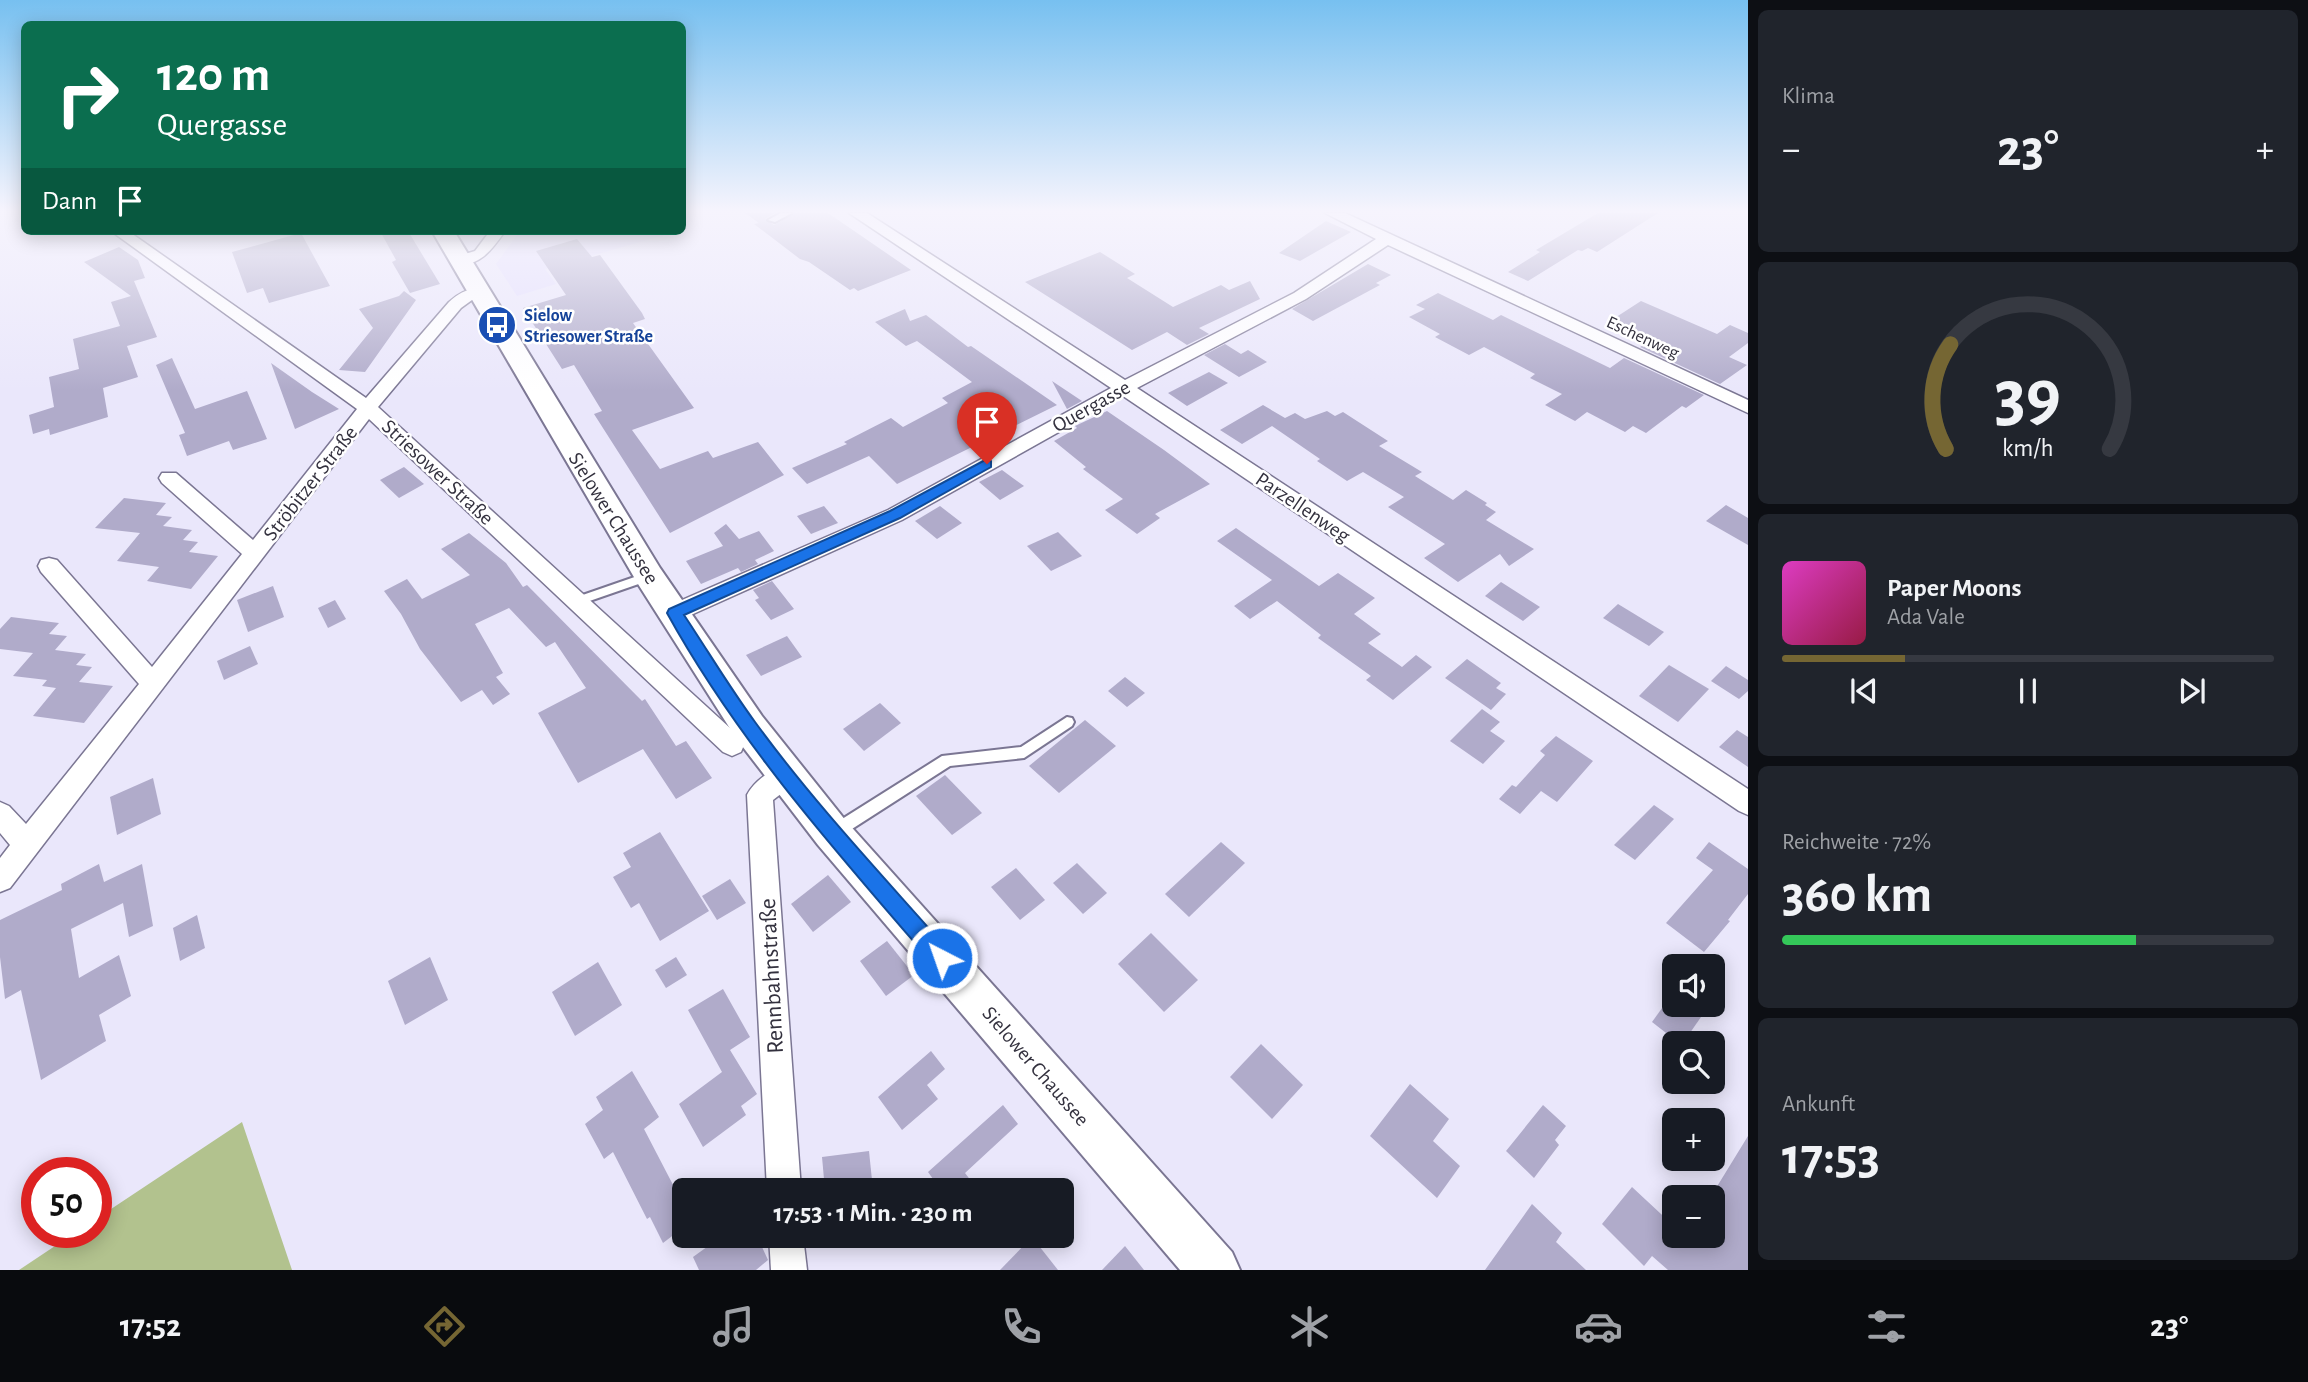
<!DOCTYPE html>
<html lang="de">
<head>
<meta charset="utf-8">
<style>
  body { margin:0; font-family:"Alegreya Sans",sans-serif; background:#20242c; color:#f1f3f6; height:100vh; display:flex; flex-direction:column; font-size:26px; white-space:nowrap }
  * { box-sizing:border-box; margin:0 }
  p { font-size:23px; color:#9ea1a6 }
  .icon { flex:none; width:38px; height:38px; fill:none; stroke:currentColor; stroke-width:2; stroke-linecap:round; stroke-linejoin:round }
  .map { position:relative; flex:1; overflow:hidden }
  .side { display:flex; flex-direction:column; gap:10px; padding:10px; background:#0d0f14; width:560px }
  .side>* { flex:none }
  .guide { position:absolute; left:21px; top:21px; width:665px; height:214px; border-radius:10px; box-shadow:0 4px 18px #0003; background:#0b6e4f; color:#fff; overflow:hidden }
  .fabs { position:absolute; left:1662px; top:954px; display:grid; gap:14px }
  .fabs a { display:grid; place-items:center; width:63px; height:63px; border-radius:10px; background:#171b24; box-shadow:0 4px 18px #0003; font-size:35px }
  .speed { position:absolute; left:21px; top:1157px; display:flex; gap:14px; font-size:35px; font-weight:700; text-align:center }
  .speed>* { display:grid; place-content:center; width:91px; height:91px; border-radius:50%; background:#171b24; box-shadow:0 4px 18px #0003; line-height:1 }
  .speed .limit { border:10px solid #d22; background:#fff; color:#111 }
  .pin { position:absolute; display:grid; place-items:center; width:60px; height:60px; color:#fff; margin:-72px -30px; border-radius:50% 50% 50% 0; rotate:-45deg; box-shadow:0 0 7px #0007 }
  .pin .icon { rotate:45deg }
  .me { position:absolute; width:77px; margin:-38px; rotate:319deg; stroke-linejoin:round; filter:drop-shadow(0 0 5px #0008) }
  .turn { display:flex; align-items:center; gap:24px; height:147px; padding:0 21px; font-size:32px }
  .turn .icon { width:91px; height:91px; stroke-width:2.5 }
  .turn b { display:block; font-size:49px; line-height:60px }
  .then { display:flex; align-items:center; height:66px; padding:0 21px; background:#0003; gap:14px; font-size:26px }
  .big { font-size:52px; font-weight:700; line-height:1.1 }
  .side .widget { flex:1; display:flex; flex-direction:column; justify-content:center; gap:10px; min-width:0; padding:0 24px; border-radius:10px; background:#20242c }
  .side .dial { align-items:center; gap:0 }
  .dial svg { height:182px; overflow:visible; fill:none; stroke:#363941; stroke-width:7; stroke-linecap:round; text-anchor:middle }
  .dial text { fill:#f1f3f6; stroke:none }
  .song { display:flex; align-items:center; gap:21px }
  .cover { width:84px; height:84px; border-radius:10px; background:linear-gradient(135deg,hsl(310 70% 55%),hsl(340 70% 35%)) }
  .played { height:7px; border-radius:4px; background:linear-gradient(90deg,#756633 25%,#363941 25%) }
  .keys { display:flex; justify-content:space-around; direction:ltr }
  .heat { display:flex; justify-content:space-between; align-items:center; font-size:38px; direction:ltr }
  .charge { height:10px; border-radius:5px; background:linear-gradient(90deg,#34c759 72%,#363941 0) }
  .trip { position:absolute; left:672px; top:1178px; width:402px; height:70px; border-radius:10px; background:#171b24; box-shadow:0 4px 18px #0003; font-weight:700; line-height:70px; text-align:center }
  .tabs { display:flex; height:112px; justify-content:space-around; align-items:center; background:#090b0e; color:#9ea1a6 }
  .tabs .icon { width:49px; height:49px }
  .tabs .active { color:#756633 }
  .tabs b { font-size:32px; color:#f1f3f6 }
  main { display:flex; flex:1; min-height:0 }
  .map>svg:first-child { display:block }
  .built { fill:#e3defd }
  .green { fill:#b2c28e }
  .building { fill:#b0abca }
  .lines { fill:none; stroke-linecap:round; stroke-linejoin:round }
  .lane-casing { stroke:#7b7693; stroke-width:4 }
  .street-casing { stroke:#7b7693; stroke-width:3 }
  .secondary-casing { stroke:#7b7693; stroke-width:4 }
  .lane { fill:#fff; fill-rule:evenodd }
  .street { fill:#fff; fill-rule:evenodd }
  .secondary { fill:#fff; fill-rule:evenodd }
  .route { fill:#1a73e8; stroke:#114b97; stroke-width:2 }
  .labels { text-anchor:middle; stroke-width:5; stroke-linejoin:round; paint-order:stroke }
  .far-transit-label { font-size:18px; font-weight:bold; fill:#164399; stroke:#fff; text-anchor:start }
  .far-street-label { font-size:18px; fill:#33313e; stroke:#fff }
  .street-label { font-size:21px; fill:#33313e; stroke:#fff }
  .near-street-label { font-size:24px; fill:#33313e; stroke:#fff }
</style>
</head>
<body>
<main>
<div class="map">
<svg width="1748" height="1270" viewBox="0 0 1748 1270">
  <rect width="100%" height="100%" fill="#eae7fb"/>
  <!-- built -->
  <path class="built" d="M520,231H670L672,233L545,269L556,284L517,296L496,264Z"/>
  <!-- green -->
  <path class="green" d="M242,1122L292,1270H19L76,1232H96V1219Z"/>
  <!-- building -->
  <g class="building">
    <path d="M745,213H775L765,219L774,225L795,213H828L911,270L858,291L854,288L850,290L809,262L800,259L754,224L759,223Z"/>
    <path d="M1598,213H1658L1597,252L1588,248L1582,251L1578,250L1528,281L1508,272L1540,252L1536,250Z"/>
    <path d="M1326,221L1351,232L1300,261L1279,253Z"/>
    <path d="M380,231H408L440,284L410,293L392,262L396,260Z"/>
    <path d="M301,233L330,286L269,303L263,288L247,293L232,252Z"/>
    <path d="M577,239L592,257L600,255L642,313L645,319L633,323L694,408L632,430L660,469L708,451L713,458L758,442L784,475L670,533L594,414L602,411L574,365L562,369L523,308L566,295L536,251Z"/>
    <path d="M119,247L138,260L145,278L134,281L157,337L127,346L138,377L103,388L108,417L50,435L49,429L33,434L29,415L54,407L49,377L79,369L73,339L120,326L111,302L131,296L84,262Z"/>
    <path d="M1100,252L1135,274L1127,278L1173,307L1221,285L1229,290L1250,281L1260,299L1199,328L1209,334L1187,345L1167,332L1132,350L1025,282Z"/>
    <path d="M1368,264L1391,275L1376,283L1380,285L1313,321L1292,309Z"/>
    <path d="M404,291L416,300L365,372L339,370L373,328L359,309L399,296Z"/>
    <path d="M1438,293L1493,320L1501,315L1610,368L1624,358L1704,395L1686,408L1682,406L1646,433L1633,426L1625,432L1587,412L1575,421L1545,405L1562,394L1530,378L1535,374L1484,347L1469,355L1435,337L1440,334L1409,317L1425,309L1416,305Z"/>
    <path d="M1641,301L1717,334L1730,325L1748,333V343L1729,357L1747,365L1720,384L1640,347L1648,342L1607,323Z"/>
    <path d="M905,309L910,321L926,315L968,347L971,346L1057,405L897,484L869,456L807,484L792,468L847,444L844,442L891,418L903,427L948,403L942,398L972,382L917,341L906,346L875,322Z"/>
    <path d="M1225,344L1241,354L1248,350L1267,362L1239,377L1204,355Z"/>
    <path d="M172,358L195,409L247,391L267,439L233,450L229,441L187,456L179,435L185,433L156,365Z"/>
    <path d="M271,363L312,392L339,409L295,429Z"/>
    <path d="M1209,372L1228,383L1187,406L1168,393Z"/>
    <path d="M1052,381L1082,401L1067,409Z"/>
    <path d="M1263,405L1285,418L1295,413L1305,419L1327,411L1335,416L1343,412L1388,441L1379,446L1422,472L1415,476L1453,500L1466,490L1487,503L1485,505L1496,512L1486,520L1534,549L1509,566L1500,554L1458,582L1424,558L1445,544L1388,507L1404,497L1363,472L1347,481L1317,461L1320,459L1272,426L1242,444L1220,430Z"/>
    <path d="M1107,411L1164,450L1210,484L1155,514L1160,518L1137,534L1105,510L1123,499L1083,469L1086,467L1054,441L1077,428L1075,426Z"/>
    <path d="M404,467L424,484L399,498L380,480Z"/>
    <path d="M1002,470L1024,486L1000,500L979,482Z"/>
    <path d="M124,498L166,503L156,515L172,517L163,526L192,530L183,540L198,542L189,552L218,556L191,589L147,581L159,567L117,561L140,533L95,528Z"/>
    <path d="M1726,505L1748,518V545L1706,521Z"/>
    <path d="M824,506L838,523L811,534L797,516Z"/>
    <path d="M940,506L962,523L937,539L915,521Z"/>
    <path d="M726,524L739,539L759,531L774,551L755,560L758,564L741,572L738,568L701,584L686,561L723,546L714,533Z"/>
    <path d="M1236,528L1319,586L1338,573L1375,598L1354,614L1381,634L1368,643L1402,667L1416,655L1432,667L1393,700L1366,680L1371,676L1318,638L1321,635L1277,601L1250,619L1234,606L1272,580L1217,541Z"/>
    <path d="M1058,532L1082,556L1051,571L1027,546Z"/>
    <path d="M469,533L506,563L523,587L527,585L642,701L645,699L676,746L686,741L712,778L676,799L643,749L578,783L538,713L586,688L555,642L546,647L509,608L475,624L503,673L496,677L510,694L493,705L482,690L461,702L420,649L401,614L384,591L407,579L422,599L470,575L441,549Z"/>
    <path d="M772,581L794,609L771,620L755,600L759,598L753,590Z"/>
    <path d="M1501,582L1540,607L1523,621L1485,596Z"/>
    <path d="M273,586L284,617L248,632L237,600Z"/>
    <path d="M335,600L346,619L328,628L318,608Z"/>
    <path d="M1618,604L1664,632L1649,646L1603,618Z"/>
    <path d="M11,617L59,623L49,634L67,636L55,650L86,654L76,665L92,667L79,682L113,686L84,723L33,716L56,688L42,686L47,680L13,676L33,653L0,649V629Z"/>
    <path d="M787,636L802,657L761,676L746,655Z"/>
    <path d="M250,646L258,664L224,680L217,661Z"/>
    <path d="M1467,659L1501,683L1496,688L1506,694L1491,710L1445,678Z"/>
    <path d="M1669,665L1709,689L1678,722L1639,696Z"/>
    <path d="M1726,666L1748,680V691L1739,699L1711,681Z"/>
    <path d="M1125,677L1145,693L1127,707L1108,691Z"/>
    <path d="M880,703L901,723L864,751L843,729Z"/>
    <path d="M1482,709L1500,722L1490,731L1505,741L1483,764L1450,741Z"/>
    <path d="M1085,720L1116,746L1059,793L1029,766Z"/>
    <path d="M1737,730L1748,737V767L1719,747Z"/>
    <path d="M1556,736L1593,761L1557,802L1541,791L1520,814L1499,799L1512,785L1516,787L1545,755L1540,751Z"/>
    <path d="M945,775L982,813L952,835L916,796Z"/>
    <path d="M153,778L161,814L117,835L110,797Z"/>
    <path d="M1654,805L1674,819L1635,860L1614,845Z"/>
    <path d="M660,832L709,911L660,941L639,903L631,908L613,877L631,867L623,853Z"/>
    <path d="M1221,842L1245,863L1189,917L1165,894Z"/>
    <path d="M1709,842L1748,869V894L1728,920L1730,921L1704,952L1666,923L1713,870L1696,858Z"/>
    <path d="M1077,863L1107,893L1083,914L1053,883Z"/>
    <path d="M99,864L104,882L142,864L153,926L129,937L123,903L71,929L79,978L119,955L131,996L99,1015L106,1041L41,1080L21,990L5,999L0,957V920L62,890L61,884Z"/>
    <path d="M1016,868L1045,900L1020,920L991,887Z"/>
    <path d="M828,875L851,902L813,932L791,904Z"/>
    <path d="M730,879L746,903L717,920L702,896Z"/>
    <path d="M197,915L205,948L180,961L173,928Z"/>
    <path d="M1151,933L1198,980L1164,1012L1118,964Z"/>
    <path d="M887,941L914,975L886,996L860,961Z"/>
    <path d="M430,957L448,1000L405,1025L388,981Z"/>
    <path d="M676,957L687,975L666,988L655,970Z"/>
    <path d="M598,962L622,1005L575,1036L552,992Z"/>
    <path d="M723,989L750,1037L730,1050L757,1094L741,1106L746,1115L703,1147L679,1104L722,1072L688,1010Z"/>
    <path d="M1665,1004H1710L1683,1043H1679L1652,1022Z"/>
    <path d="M1261,1044L1303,1085L1272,1119L1230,1077Z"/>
    <path d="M931,1051L945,1069L927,1085L938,1099L902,1130L878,1097Z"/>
    <path d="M632,1071L659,1117L644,1129L684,1206V1227L663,1243L650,1217L647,1219L613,1152L604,1159L585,1124L603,1110L596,1097Z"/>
    <path d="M1410,1084L1449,1119L1433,1141L1460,1166L1437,1198L1370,1136Z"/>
    <path d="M1003,1105L1018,1124L965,1173L978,1190H941L928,1172Z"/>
    <path d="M1543,1105L1566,1126L1555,1140L1559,1145L1534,1178L1506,1151Z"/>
    <path d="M1748,1136V1270H1668L1652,1256L1644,1266L1602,1224L1632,1187L1675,1227V1236L1686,1238L1713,1236V1193Z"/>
    <path d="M869,1151L873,1190H825L822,1157Z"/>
    <path d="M1532,1204L1562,1233L1556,1242L1586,1270H1485Z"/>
    <path d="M722,1236H757L768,1260L756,1270H699L693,1257Z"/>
    <path d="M1032,1237L1058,1270H1000Z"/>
    <path d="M1125,1246L1144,1270H1102Z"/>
  </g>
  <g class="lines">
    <defs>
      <g id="lane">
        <path d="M781,213H792L775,222L768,220Z"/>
        <path d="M649,572L653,573L655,576L653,579L578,605L572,601L574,598Z"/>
        <path d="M1067,717L1072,718L1074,722L1072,726L1024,758L950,766L841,836L836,837L831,836L829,831L831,826L942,756L1021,747Z"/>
      </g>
      <g id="street">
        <path d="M849,213H867L1125,380L1294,293L1376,239L1325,213H1345L1748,400V413L1388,245L1306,299L1137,388L1748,789V815L1739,811L1123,396L902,520L682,619L674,622L666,619L663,613L666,607L888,510L1111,388Z"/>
        <path d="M111,231H128L366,398L449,302C459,293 471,286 485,290L487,293L485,296L472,300L461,308L378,407L741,738L744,745L741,752L732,756L723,752L369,419L10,888L0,892V858L10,845L0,833V802L9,806L26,824L139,684L41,572L38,566L41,560L49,558L57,560L152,667L242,554L162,483L159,478L162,473H176L253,540L357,409Z"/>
        <path d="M490,231H505C493,248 479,269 455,263L452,260L455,257L475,251Z"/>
        <path d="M786,764L795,767L799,775L795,783L773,800L801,1190H767L747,795C754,781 772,769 786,764Z"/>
        <path d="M769,1236H803L807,1270H771Z"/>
      </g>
      <path id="secondary" d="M432,231H454L660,568L762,716L846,821L1232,1252L1240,1270H1180L818,845L736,738L638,584Z"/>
    </defs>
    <!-- lane casing -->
    <use href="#lane" class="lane-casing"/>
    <!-- street casing -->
    <use href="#street" class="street-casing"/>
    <!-- secondary casing -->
    <use href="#secondary" class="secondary-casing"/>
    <!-- lane -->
    <use href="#lane" class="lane"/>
    <!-- street -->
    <use href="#street" class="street"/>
    <!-- secondary -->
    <use href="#secondary" class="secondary"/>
  </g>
  <!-- sky -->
  <linearGradient id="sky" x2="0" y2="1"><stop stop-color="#77c0f0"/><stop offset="0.54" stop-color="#f6f4fd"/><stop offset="1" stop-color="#f6f4fd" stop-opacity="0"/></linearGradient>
  <rect width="1748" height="391" fill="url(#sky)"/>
  <!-- route -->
  <path class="route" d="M987,459L991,461V467L900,518L684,615C708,651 730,688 755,722C814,803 883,876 949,951L952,958L949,965L942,968L934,965C838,854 738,742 667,613L669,609L890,511Z"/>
  <!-- icons -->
  <defs>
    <symbol id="bus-disc" viewBox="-11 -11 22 22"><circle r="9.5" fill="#1a4fb4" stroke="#fff"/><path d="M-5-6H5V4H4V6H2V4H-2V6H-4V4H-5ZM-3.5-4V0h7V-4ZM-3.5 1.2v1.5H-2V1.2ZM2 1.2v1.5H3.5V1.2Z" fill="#fff"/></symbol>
  </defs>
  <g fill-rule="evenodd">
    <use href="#bus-disc" x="475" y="303" width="44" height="44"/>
  </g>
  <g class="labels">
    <!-- far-transit labels -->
    <g class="far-transit-label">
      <text x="524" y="321">Sielow<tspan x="524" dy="21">Striesower Straße</tspan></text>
    </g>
    <!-- far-street labels -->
    <g class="far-street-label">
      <text transform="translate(1643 337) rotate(25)" y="6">Eschenweg</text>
    </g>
    <!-- street labels -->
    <g class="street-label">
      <text transform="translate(1091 406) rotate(-29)" y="7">Quergasse</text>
      <text transform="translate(438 472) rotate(43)" y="7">Striesower Straße</text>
      <text transform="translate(310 483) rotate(-52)" y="7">Ströbitzer Straße</text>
      <text transform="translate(1303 507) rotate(34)" y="7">Parzellenweg</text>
      <text transform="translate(614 518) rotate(58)" y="7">Sielower Chaussee</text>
      <text transform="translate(1036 1066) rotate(49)" y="7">Sielower Chaussee</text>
    </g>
    <!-- near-street labels -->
    <g class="near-street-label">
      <text transform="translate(771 976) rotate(-93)" y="8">Rennbahnstraße</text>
    </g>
  </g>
</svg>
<div class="fabs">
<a><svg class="icon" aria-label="sound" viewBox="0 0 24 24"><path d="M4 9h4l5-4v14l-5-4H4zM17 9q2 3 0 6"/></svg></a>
<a><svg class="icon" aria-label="search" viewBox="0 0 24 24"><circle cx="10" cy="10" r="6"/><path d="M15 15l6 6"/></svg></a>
<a>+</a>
<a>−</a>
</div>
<div class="speed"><div class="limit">50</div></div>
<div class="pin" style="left:987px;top:464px;background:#d93025"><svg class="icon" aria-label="arrive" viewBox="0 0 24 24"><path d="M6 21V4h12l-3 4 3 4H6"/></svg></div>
<svg class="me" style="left:942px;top:958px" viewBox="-20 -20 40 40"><circle r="17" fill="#1a73e8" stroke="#fff" stroke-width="3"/><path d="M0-11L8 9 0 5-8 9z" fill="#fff"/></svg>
<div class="trip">17:53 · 1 Min. · 230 m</div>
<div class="guide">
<div class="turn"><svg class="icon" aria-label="right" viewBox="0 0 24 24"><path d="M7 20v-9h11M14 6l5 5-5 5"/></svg><div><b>120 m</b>Quergasse</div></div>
<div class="then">Dann<svg class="icon" aria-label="arrive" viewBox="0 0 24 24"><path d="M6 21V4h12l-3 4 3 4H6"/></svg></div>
</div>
</div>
<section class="side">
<div class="widget"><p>Klima</p>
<div class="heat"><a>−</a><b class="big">23°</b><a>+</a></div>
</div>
<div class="widget dial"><svg viewBox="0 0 100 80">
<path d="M14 69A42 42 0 1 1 86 69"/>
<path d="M14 69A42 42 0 0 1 16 23" stroke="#756633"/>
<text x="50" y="56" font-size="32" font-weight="700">39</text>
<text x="50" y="72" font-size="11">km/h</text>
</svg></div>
<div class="widget">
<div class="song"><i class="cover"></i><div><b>Paper Moons</b><p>Ada Vale</p></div></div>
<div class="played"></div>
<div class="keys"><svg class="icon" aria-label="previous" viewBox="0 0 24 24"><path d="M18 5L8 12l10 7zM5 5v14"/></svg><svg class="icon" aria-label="pause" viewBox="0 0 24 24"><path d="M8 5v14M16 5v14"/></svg><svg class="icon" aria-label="next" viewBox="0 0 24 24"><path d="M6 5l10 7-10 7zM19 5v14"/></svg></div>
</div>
<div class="widget"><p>Reichweite · 72%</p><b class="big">360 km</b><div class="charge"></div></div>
<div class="widget"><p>Ankunft</p><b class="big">17:53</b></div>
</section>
</main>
<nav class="tabs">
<b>17:52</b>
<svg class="icon active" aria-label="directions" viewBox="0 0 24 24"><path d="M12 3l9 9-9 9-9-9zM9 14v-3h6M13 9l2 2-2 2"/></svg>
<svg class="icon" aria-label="music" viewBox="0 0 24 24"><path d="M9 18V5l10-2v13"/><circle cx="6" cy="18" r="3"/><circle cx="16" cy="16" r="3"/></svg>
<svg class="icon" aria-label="phone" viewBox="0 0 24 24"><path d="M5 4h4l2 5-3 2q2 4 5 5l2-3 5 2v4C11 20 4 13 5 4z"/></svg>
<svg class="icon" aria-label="climate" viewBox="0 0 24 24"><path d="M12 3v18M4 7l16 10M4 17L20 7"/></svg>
<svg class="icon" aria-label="car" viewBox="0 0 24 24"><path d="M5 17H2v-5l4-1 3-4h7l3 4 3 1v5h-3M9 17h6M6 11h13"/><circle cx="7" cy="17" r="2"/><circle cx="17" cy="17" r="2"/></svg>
<svg class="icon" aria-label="filters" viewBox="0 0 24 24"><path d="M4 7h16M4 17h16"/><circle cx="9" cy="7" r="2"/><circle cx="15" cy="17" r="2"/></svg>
<b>23°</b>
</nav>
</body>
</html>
